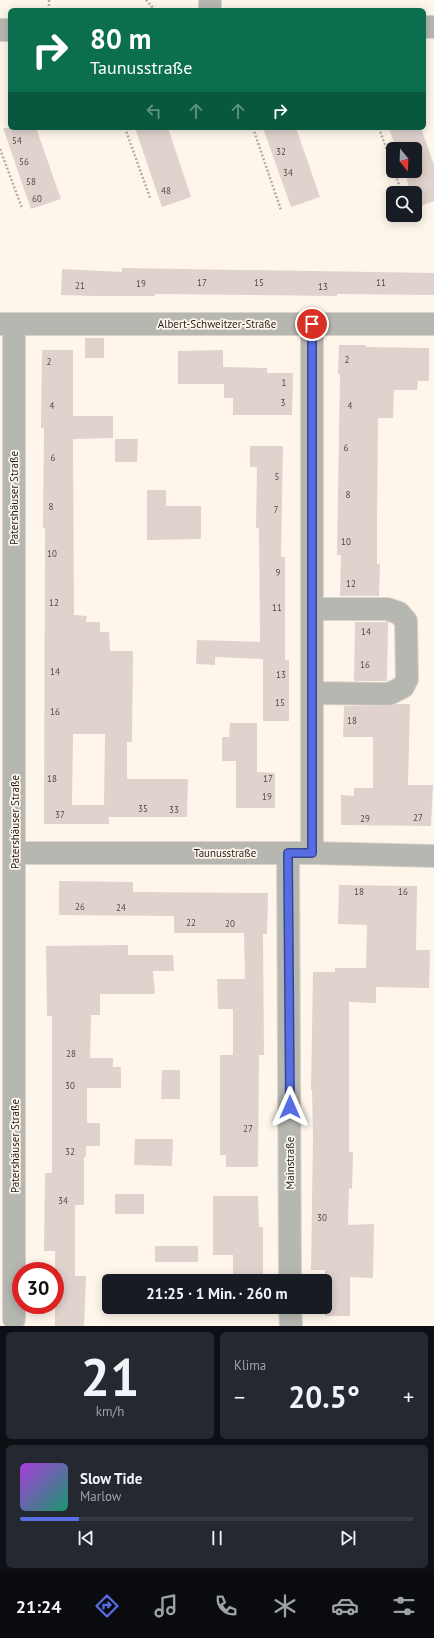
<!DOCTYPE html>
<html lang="de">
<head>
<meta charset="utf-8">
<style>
  body { margin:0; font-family:"PT Sans",sans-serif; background:#242831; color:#f1f3f6; height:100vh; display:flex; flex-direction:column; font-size:15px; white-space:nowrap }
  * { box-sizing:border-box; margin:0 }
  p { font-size:13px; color:#9ea1a6 }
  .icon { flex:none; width:22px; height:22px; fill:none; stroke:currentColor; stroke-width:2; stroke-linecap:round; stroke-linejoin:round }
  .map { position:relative; height:1326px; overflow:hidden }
  .drawer { display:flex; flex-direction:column; gap:6px; padding:6px; background:#0d0f14; flex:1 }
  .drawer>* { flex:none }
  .guide { position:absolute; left:8px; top:8px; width:418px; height:122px; border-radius:6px; box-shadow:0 2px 10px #0003; background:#0b6e4f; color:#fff; overflow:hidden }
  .needle { width:26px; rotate:161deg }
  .controls { position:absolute; left:386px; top:142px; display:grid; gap:8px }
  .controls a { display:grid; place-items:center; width:36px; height:36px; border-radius:6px; background:#171b24; box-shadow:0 2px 10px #0003; font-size:20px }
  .speed { position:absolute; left:12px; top:1262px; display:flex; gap:8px; font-size:20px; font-weight:700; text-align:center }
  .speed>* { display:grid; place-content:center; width:52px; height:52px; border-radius:50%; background:#171b24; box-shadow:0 2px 10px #0003; line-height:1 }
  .speed .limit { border:6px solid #d22; background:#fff; color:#111 }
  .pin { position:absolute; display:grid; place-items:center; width:34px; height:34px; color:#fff; margin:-17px; border:2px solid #fff; border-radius:50%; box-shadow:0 1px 4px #0007 }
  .me { position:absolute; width:44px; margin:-22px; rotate:0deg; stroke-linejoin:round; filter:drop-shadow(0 0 3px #0008) }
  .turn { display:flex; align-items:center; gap:14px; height:84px; padding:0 16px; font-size:18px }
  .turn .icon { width:52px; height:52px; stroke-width:2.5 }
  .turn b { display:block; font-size:28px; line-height:34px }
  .lanes { display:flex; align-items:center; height:38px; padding:0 16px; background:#0003; justify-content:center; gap:20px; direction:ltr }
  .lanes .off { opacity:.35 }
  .big { font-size:30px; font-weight:700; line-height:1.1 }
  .drawer .card { flex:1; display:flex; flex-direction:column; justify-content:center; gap:6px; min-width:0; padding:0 14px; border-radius:6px; background:#242831 }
  .drawer .dial { align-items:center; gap:0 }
  .dial b { font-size:52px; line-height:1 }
  .song { display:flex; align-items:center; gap:12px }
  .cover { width:48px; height:48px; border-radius:6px; background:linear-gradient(135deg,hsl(280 70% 55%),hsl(160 70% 35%)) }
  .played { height:4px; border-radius:2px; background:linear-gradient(90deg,#566de3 15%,#363941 15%) }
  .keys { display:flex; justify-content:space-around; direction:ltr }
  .heat { display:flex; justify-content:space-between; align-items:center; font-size:22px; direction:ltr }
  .drawer .tiles { flex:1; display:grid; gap:6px; grid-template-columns:1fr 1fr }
  .card:last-child { grid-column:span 2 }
  .trip { position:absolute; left:102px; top:1274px; width:230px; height:40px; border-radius:6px; background:#171b24; box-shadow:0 2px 10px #0003; font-weight:700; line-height:40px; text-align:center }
  .tab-bar { display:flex; height:64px; justify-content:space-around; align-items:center; background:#090b0e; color:#9ea1a6 }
  .tab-bar .icon { width:28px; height:28px }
  .tab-bar .active { color:#566de3 }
  .tab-bar b { font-size:18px; color:#f1f3f6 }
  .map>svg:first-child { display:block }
  .building { fill:#e0d2cd; fill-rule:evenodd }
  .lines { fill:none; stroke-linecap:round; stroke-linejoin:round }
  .minor-casing { stroke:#dbd3c9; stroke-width:24 }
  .path { stroke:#b5aea5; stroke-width:2.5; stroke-dasharray:2 2; stroke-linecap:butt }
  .minor { stroke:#b7b7b1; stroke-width:22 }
  .route-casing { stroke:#384794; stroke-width:10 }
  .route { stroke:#566de3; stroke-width:7 }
  .labels { text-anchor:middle; stroke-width:3.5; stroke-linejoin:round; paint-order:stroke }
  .number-label { font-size:9px; fill:#504a46 }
  .street-label { font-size:11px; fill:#201d19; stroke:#fff6eb }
</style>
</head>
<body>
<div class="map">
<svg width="434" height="1326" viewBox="0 0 434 1326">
  <rect width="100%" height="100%" fill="#fff6eb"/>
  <!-- building -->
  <g class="building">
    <path d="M3,128H36L61,199L31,209Z"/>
    <path d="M135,128H168L191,197L162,207Z"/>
    <path d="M263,128H296L320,197L291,207Z"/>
    <path d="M389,128H421L434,165V201L416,208L415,193H411L404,171H415V149H396Z"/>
    <path d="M122,268L434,273V295L337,294V296L155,294V296H96L61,295L62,269L122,272Z"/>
    <rect x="85" y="338" width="19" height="20"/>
    <path d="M339,345H366V347L429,348V381H418L417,390H394L393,418H378L377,530V564H380L379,596H340L341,555H337L340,374H338Z"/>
    <path d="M42,350H73V416H113V438L73,439L74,615L87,616L86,622H100V632H109L110,651H133L132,742H127V779H188L187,817H109V824H44L45,528H43L44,428H41ZM73,734H105L104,805H72Z"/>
    <path d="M223,350V367L267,368V373H293L292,415H233V398H224V384H178V351Z"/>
    <path d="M115,439H138L137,462H115Z"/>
    <path d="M250,446H283L281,557H285V660H289V721H263V659L215,657V665L196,664L197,640L260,642L259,528H256L257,467H250Z"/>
    <path d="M147,490H166V506H201V539L147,540Z"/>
    <path d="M355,622H388L387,681H354Z"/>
    <path d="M397,704H410L408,785H433L431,826L341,825V795L354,796V788H373V737H343L344,706H389Z"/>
    <path d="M230,723H257V772L275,773V808H236V761H222V737H229Z"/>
    <path d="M59,881L133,882V892L268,893L267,934H263L264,1055H259L258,1167H226V1155H220V1055H233V1009H218L217,979H245L244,933H174V916L59,915Z"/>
    <path d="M339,885L417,886L416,950H430L429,988L376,987V1003L349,1002V1152H353L352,1189L349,1188L348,1225L374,1224L373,1278L350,1277V1316H325V1270H311L313,1136L312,1090H311L313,972H335V968H366L367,925L338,924Z"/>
    <path d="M128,945V955H173L174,971H153L155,994H100V1015H91L90,1058H113V1067H121V1088H87V1123H100V1146H86V1157H84V1205H75V1276H86L84,1326H55V1251H44L45,1173H52V1016H47L46,946Z"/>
    <path d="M162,1070H180V1099H161Z"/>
    <path d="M135,1139H173L172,1166L134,1165Z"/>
    <rect x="115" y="1194" width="29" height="20"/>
    <path d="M213,1196H258L259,1227H263V1281H233V1255H213Z"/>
    <rect x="155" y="1246" width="43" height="16"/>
  </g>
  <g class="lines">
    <defs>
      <g id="minor">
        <path d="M210,10V0"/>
        <path d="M424,27H434"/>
        <path d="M0,30H10"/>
        <path d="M0,324H434"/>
        <path d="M14,324V1319"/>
        <path d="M312,693L389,694L403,687L407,679L406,621L399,613L387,609H312"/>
        <path d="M15,853H312L434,856"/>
        <path d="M288,853L290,1281"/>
        <path d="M312,853V324"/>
        <path d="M290,1307L291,1326"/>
      </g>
    </defs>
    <!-- minor casing -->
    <use href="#minor" class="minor-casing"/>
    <!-- path -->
    <g class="path">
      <path d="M146,0L155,10"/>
      <path d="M49,10V0"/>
      <path d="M125,128L150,198"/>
      <path d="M253,128L281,210"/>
      <path d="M379,128L393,167"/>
      <path d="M0,149L22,208"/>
      <path d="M394,171L402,193"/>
    </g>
    <!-- minor -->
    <use href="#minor" class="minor"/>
  </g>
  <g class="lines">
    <defs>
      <path id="route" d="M290,1107L288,853H312V324"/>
    </defs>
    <!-- route casing -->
    <use href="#route" class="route-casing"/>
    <!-- route -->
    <use href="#route" class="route"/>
  </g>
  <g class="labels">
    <!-- number labels -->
    <g class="number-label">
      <text x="17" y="144">54</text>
      <text x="281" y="155">32</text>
      <text x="24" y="165">56</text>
      <text x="288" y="176">34</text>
      <text x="31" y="185">58</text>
      <text x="166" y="194">48</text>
      <text x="37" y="202">60</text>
      <text x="202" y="286">17</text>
      <text x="259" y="286">15</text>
      <text x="381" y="286">11</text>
      <text x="141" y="287">19</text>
      <text x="80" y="289">21</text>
      <text x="323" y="290">13</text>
      <text x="347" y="363">2</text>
      <text x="49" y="365">2</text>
      <text x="284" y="386">1</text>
      <text x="283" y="406">3</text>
      <text x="52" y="409">4</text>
      <text x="350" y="409">4</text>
      <text x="346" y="451">6</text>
      <text x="53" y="461">6</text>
      <text x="277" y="480">5</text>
      <text x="348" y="498">8</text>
      <text x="51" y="510">8</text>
      <text x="276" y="513">7</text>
      <text x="346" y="545">10</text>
      <text x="52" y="557">10</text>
      <text x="278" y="576">9</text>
      <text x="351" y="587">12</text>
      <text x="54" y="606">12</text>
      <text x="277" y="611">11</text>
      <text x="366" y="635">14</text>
      <text x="365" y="668">16</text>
      <text x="55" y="675">14</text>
      <text x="281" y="678">13</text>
      <text x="280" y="706">15</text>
      <text x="55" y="715">16</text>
      <text x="352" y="724">18</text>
      <text x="52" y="782">18</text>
      <text x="268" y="782">17</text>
      <text x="267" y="800">19</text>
      <text x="143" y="812">35</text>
      <text x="174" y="813">33</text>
      <text x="60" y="818">37</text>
      <text x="418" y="821">27</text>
      <text x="365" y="822">29</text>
      <text x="359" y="895">18</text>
      <text x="403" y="895">16</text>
      <text x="80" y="910">26</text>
      <text x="121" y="911">24</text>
      <text x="191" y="926">22</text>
      <text x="230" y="927">20</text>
      <text x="71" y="1057">28</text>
      <text x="70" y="1089">30</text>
      <text x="248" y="1132">27</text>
      <text x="70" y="1155">32</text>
      <text x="63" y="1204">34</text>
      <text x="322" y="1221">30</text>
    </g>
    <!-- street labels -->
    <g class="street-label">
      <text x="217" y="328">Albert-Schweitzer-Straße</text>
      <text transform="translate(14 498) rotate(-90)" y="4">Patershäuser Straße</text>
      <text transform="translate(15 822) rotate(-90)" y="4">Patershäuser Straße</text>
      <text x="225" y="857">Taunusstraße</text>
      <text transform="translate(15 1146) rotate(-90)" y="4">Patershäuser Straße</text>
      <text transform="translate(290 1163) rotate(-90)" y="4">Mainstraße</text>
    </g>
  </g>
</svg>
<div class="controls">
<a><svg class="needle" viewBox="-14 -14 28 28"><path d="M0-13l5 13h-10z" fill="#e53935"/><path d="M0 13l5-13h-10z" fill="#9ea1a6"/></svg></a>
<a><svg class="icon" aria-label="search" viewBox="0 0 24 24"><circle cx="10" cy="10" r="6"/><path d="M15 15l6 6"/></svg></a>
</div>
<div class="speed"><div class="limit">30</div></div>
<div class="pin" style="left:312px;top:324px;background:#d93025"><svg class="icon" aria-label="arrive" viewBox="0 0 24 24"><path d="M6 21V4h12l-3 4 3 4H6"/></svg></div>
<svg class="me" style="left:290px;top:1107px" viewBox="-20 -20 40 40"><path d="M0-17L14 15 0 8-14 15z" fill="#566de3" stroke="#fff" stroke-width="4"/></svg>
<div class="trip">21:25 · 1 Min. · 260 m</div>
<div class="guide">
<div class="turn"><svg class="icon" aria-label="right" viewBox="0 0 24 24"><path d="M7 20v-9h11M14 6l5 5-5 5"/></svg><div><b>80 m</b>Taunusstraße</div></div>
<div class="lanes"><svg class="icon off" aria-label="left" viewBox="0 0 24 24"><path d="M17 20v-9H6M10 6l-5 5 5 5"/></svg><svg class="icon off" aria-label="ahead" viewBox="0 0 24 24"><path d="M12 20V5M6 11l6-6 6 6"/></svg><svg class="icon off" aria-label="ahead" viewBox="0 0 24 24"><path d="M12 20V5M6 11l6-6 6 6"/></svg><svg class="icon" aria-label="right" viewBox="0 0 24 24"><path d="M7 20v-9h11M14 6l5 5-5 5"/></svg></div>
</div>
</div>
<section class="drawer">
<div class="tiles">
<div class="card dial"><b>21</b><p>km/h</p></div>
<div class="card"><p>Klima</p>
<div class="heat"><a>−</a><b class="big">20.5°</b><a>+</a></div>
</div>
<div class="card">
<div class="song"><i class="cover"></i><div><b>Slow Tide</b><p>Marlow</p></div></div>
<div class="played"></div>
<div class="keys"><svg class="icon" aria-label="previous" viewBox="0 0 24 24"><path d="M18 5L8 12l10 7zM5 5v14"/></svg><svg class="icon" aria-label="pause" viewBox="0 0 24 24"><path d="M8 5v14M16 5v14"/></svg><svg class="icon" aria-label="next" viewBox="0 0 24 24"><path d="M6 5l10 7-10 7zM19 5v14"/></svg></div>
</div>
</div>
</section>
<nav class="tab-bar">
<b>21:24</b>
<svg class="icon active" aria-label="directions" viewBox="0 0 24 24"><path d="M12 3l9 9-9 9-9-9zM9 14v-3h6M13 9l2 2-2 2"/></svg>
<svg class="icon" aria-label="music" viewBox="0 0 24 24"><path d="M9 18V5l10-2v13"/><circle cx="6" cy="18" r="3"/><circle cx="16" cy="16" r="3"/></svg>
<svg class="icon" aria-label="phone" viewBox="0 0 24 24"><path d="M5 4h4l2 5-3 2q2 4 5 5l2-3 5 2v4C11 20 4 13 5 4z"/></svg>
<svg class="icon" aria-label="climate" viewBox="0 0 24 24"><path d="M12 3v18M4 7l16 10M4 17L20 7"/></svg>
<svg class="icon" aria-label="car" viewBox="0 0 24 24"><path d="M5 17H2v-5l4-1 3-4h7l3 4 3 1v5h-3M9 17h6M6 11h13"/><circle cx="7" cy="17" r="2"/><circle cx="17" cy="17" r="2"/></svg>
<svg class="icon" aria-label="filters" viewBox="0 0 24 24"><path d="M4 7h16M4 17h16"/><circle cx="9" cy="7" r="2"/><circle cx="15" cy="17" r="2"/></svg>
</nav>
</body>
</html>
